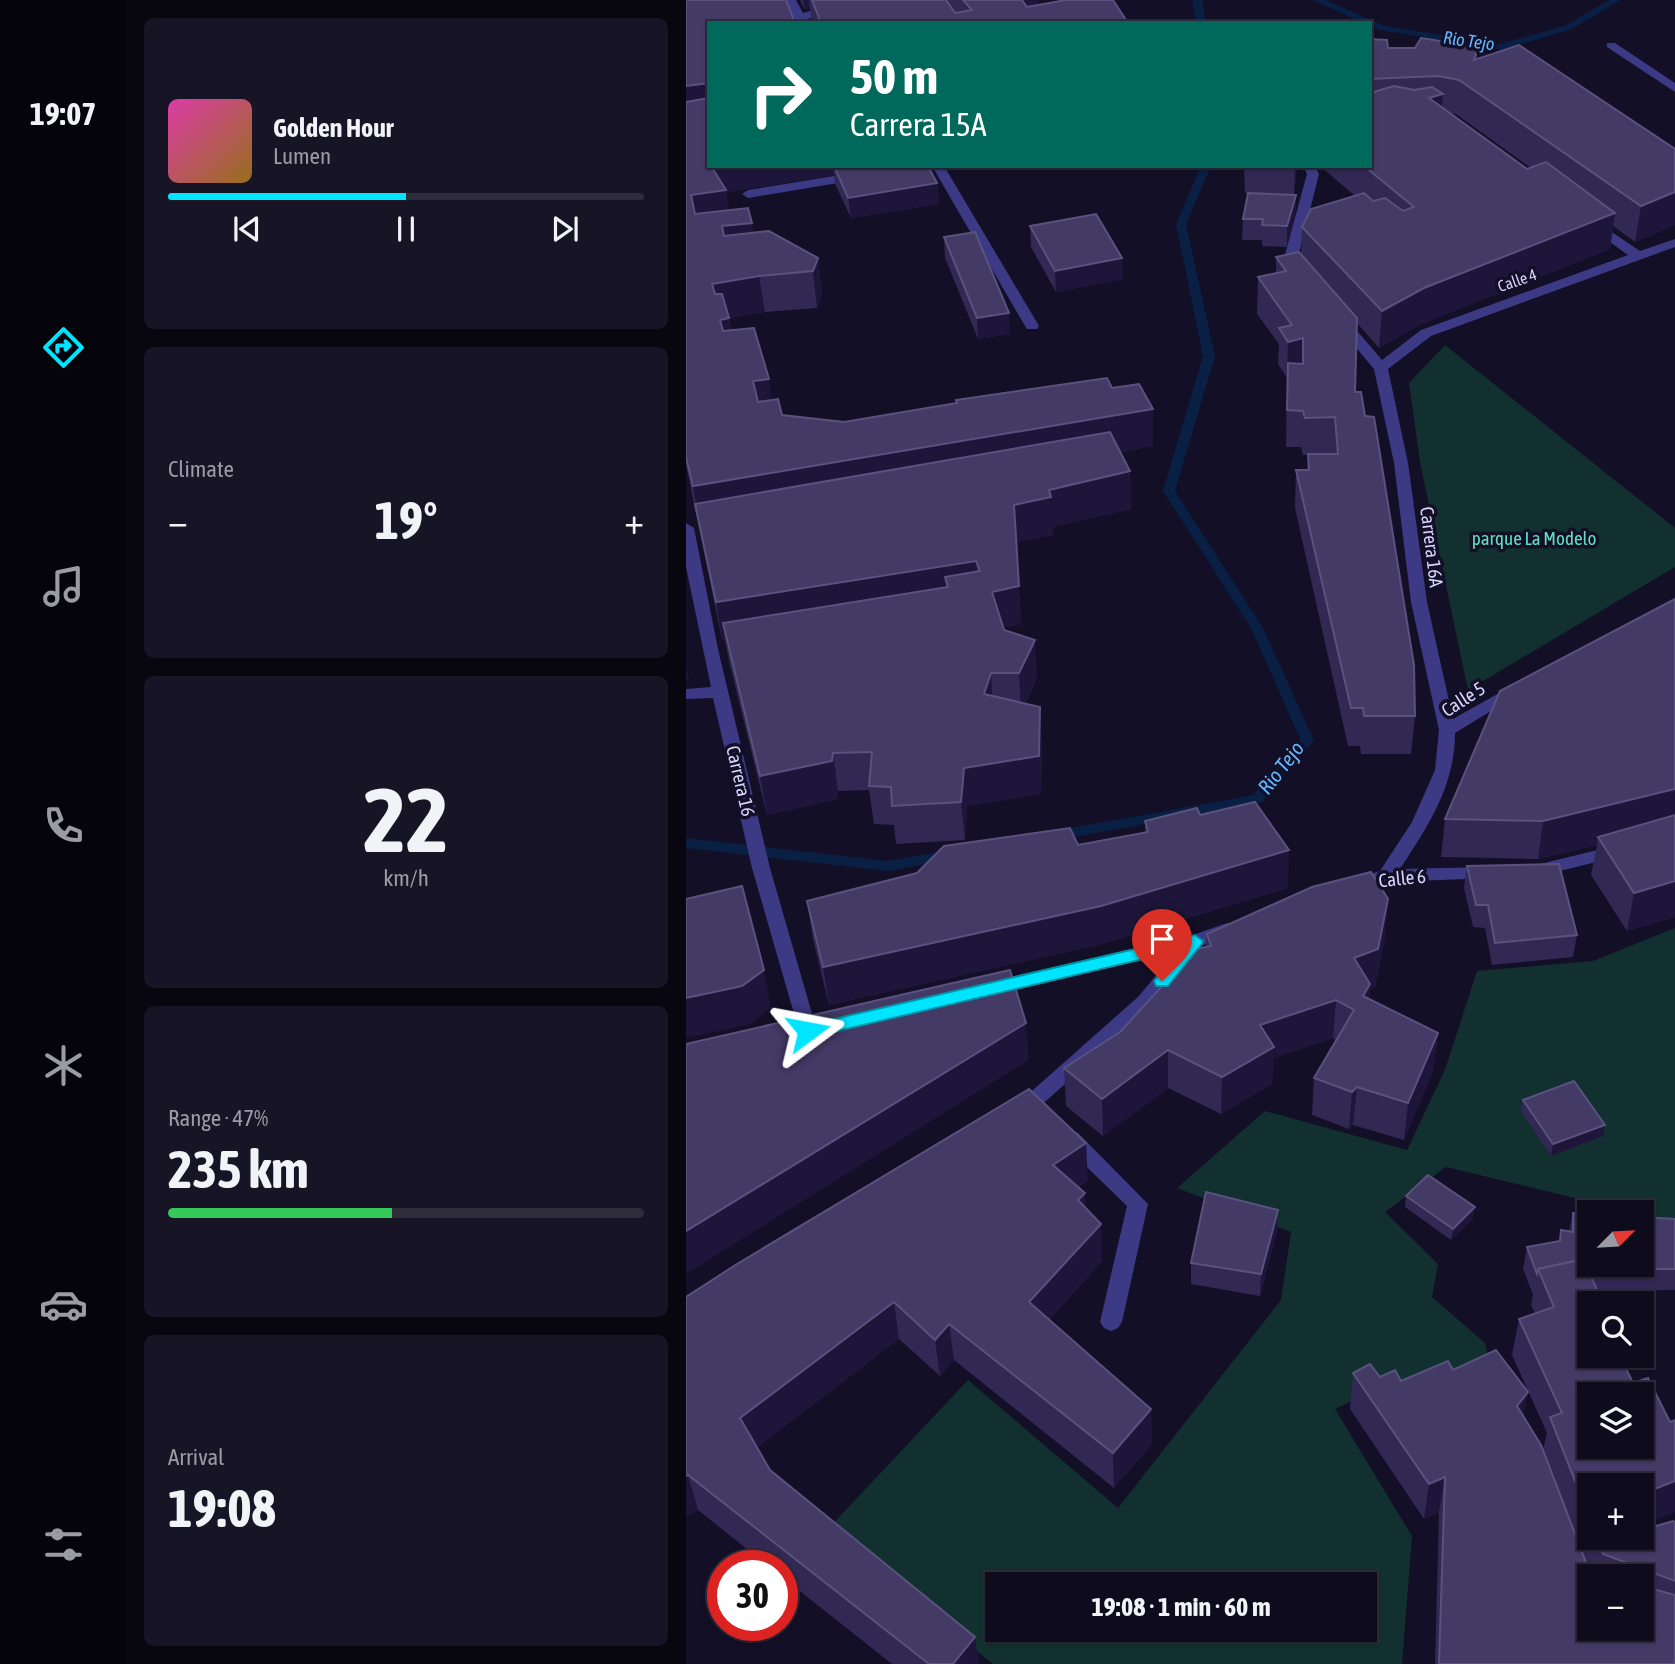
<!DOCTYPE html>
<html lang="en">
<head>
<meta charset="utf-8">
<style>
  body { margin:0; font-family:"Asap Condensed",sans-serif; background:#171425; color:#f1f3f6; height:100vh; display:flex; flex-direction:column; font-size:26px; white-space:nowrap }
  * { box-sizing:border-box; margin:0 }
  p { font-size:23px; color:#9b9ba3 }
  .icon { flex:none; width:38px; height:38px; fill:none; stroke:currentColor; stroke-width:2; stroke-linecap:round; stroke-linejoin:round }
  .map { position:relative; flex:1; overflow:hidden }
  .sheet { display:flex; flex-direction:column; gap:18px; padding:18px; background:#08060f; width:560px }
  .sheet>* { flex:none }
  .hud { position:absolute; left:21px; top:21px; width:665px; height:147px; border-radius:0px; box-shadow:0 2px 5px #0004,0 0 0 2px #2e2b3b; background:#00695c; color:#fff; overflow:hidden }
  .needle { width:46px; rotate:66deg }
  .controls { position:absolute; left:891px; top:1200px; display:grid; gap:14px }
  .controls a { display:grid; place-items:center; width:77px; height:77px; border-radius:0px; background:#0e0b1c; box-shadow:0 2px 5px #0004,0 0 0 2px #2e2b3b; font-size:35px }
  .speed { position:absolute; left:21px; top:1550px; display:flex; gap:14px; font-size:35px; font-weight:700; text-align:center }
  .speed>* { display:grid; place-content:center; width:91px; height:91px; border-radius:50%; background:#0e0b1c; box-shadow:0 2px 5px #0004,0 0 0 2px #2e2b3b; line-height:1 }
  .speed .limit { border:10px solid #d22; background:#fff; color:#111 }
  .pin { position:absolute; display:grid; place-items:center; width:60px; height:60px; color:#fff; margin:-72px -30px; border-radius:50% 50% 50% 0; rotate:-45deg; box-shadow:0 0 7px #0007 }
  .pin .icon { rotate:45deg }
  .me { position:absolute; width:77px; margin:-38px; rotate:77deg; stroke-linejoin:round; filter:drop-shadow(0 0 5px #0008) }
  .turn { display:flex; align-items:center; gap:24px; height:147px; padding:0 28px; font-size:32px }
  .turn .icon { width:91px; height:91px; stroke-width:2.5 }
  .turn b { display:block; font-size:49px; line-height:60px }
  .big { font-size:52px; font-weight:700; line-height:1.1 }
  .sheet .tile { flex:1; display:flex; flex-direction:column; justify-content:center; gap:10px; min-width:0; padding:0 24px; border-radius:10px; background:#171425 }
  .sheet .dial { align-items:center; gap:0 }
  .dial b { font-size:91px; line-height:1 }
  .song { display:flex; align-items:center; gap:21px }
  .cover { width:84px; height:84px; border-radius:10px; background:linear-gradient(135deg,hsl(320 70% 55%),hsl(40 70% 35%)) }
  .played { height:7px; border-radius:4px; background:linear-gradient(90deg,#00e5ff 50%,#2e2b3b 50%) }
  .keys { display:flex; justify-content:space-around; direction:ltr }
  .heat { display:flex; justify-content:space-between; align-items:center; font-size:38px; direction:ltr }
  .charge { height:10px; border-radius:5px; background:linear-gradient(90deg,#34c759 47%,#2e2b3b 0) }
  .trip { position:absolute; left:299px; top:1572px; width:392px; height:70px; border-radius:0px; background:#0e0b1c; box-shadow:0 2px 5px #0004,0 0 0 2px #2e2b3b; font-weight:700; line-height:70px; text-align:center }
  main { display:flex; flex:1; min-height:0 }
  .tabs { display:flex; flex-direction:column; width:126px; justify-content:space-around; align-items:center; background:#06040b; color:#9b9ba3 }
  .tabs .icon { width:49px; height:49px }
  .tabs .current { color:#00e5ff }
  .tabs b { font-size:32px; color:#f1f3f6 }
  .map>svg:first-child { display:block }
  .green { fill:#12302f; fill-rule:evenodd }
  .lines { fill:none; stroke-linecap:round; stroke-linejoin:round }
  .stream { fill:#0a1f44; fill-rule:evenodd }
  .street { fill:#3d3a85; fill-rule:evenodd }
  .wall { fill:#312854; fill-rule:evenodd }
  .shaded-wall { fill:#1d163a }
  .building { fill:#433a66; stroke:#5a527e; stroke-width:2; fill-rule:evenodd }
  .route { fill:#00e5ff; stroke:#0095a6; stroke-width:2 }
  .labels { text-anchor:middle; stroke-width:7; stroke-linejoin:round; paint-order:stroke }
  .far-street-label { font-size:16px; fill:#d9d4ff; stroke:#130f26 }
  .far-water-label { font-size:18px; font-style:italic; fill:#62b6ff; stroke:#130f26 }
  .park-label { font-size:19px; fill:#5fe0c0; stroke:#130f26 }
  .street-label { font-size:19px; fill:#d9d4ff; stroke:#130f26 }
  .water-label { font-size:21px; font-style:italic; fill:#62b6ff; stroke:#130f26 }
</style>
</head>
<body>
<main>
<nav class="tabs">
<b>19:07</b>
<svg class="icon current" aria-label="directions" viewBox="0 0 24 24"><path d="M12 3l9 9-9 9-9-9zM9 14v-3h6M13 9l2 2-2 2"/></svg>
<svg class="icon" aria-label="music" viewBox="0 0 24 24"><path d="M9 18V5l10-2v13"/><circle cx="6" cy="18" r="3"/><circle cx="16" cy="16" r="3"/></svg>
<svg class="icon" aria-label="phone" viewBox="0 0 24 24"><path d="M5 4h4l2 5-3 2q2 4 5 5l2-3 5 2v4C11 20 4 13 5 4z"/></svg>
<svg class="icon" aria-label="climate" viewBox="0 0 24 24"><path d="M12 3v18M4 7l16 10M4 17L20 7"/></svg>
<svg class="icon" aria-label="car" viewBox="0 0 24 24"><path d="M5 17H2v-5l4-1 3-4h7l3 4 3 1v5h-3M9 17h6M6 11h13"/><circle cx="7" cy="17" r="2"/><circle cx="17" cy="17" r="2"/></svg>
<svg class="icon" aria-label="filters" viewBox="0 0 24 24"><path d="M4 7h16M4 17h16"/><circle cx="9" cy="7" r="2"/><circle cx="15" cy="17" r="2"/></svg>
</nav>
<section class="sheet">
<div class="tile">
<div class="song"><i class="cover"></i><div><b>Golden Hour</b><p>Lumen</p></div></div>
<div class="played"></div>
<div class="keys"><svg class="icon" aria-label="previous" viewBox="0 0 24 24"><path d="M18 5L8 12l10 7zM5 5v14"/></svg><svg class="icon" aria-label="pause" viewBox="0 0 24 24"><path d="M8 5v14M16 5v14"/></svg><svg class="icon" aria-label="next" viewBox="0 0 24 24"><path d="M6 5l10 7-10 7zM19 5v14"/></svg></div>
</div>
<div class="tile"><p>Climate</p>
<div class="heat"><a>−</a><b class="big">19°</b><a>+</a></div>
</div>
<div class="tile dial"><b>22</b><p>km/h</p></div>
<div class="tile"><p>Range · 47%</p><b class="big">235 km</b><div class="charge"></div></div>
<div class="tile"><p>Arrival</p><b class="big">19:08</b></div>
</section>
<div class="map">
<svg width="989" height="1664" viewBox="0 0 989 1664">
  <rect width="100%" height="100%" fill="#130f26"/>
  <!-- green -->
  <g class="green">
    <path d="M759,345L989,528V567L782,690L734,462L723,383Z"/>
    <path d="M989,928V1222L760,1167L699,1212L752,1264L746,1297L799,1343L806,1373L709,1381L649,1409L726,1536L716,1664H307L139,1532L282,1380L432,1508L595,1300L605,1232L491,1188L579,1111L721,1150L759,1070L791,971L907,961ZM312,1584H679V1629H312Z"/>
  </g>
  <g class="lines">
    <!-- stream -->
    <g class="stream">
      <path d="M506,0H516L520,23H510Z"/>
      <path d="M627,0H640L699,26L814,44L878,26L923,0H935L884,30L814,50L694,30L684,26V23H677Z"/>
      <path d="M515,166H525L500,224L529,356L489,491L577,628L628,740L576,802L368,841L363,840L361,836L363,832L567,795L614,739L565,628L477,491L517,356L490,224Z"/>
      <path d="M0,838L202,861L262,850L269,855L262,860L202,871L0,848Z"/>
    </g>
    <!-- street -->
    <g class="street">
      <path d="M98,0H110L117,13L164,0H183L121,19L123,23H111Z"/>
      <path d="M921,43H929L989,83V92L921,47Z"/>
      <path d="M246,166H258L353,326L351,329H341L339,326Z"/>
      <path d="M617,166H629L633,174L611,261L621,273L614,277L609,276L597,262L621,174Z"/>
      <path d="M172,172L176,173V179L62,198L56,194L62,190Z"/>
      <path d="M908,220L954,251L989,239V247L745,336L702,369L722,463L741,602L767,719L822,688H834L836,692L769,733C769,786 742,826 714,869L801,867L807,868L810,873L807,878L701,882L667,893L661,892L658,887L661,882L694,871L726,822L749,770L753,730L725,602L708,463L688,369L648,321L650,318H660L696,360L735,330L942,255L903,227L901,224Z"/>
      <path d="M0,523L8,528L32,649L84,868L131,1031L129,1036L122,1038L115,1036L113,1031L66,868L27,698L0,699V689L25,687L0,567Z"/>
      <path d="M932,845L938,847L941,851L938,855L850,877L844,876L841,871L844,866L850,865Z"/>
      <path d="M541,923L547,925L550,930L547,935L515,946L467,1006L343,1116L336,1119L329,1116L326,1111L329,1106L453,996L489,952L307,995L300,993L298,988L300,983L507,935Z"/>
      <path d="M385,1131L392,1133L462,1204L436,1322L432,1328L425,1331L418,1328L414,1322L441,1206L378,1145L375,1139L378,1133Z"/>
    </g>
  </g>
  <!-- wall -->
  <g class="wall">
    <path d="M0,0L23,166H242L251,183L253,204L165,218L149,184L148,175L40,192L43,210L68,233L132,258L136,294L131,308L79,312L43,318L45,330L86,400L96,415L158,422L426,388L467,409V446L434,452L444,471L445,509L366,527L367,535L330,542L335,624L317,628L351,678L339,704L356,745L355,794L281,806L279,840L210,844L208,825L188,824L183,790L152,791L151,799L81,815L43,661L39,640H36L0,465Z"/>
    <path d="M114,0H353V5L442,23H126L124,8L118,9Z"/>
    <path d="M684,39L702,48L792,47L791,59L989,149V225L949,242L927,226L924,249L735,324L693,348L671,323L669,392L729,716L725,754H675L674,746H662L609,508L610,470H621L622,455H617L615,447H600L601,378L592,364L593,344L571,314L572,277L590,274V257L615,253L616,227L669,196L634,166H684ZM764,113L770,114L845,168L841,169Z"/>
    <path d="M558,166H611L608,195H610L609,216L601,247L576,246V240H556L557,219L562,193H559Z"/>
    <path d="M344,226L437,279L370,292L345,247Z"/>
    <path d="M258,237L324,334L292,339L259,258Z"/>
    <path d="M989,599V917L941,931L905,875L911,845L852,859L755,857L759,819Z"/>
    <path d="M514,815L602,888L416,944L143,1005L127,939L121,901L392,845L459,833V821Z"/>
    <path d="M781,866L891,935L887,957L806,965L799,928L787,927L778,888Z"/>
    <path d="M521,934L699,937L689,987L684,989L683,999L752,1033L747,1071L718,1140L667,1125L663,1129L626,1115L628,1078L650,1040L647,1038L587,1058L586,1084L535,1114L482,1088L417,1136L380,1106L378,1068L434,1032L520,947Z"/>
    <path d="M837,1100L917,1136L865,1156L835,1111Z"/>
    <path d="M402,1180L392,1187L416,1261L363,1320L465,1409L466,1444L428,1488L268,1360L254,1376L213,1339L71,1447L84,1470L293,1664H206L96,1577V1566H82L12,1510L0,1517V1297Z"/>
    <path d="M720,1196L787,1218L765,1240L719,1207Z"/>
    <path d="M592,1210L591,1231L574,1296L505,1284V1263Z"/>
    <path d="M887,1213L989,1219V1290L911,1291L903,1356H941L939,1366L964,1522L966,1527L989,1522V1664H749L753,1512L738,1519L664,1409L667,1373L715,1381L767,1370L837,1416L857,1450L861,1433L826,1355L833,1319L849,1313L845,1305L847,1295L837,1269L841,1247L873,1242L875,1230L883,1231ZM903,1486L956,1538H903ZM903,1577H956V1629Z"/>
  </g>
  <!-- shaded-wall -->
  <g class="shaded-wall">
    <path d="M117,0H123L124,8L118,9Z"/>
    <path d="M327,0H353L354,13Z"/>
    <path d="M23,83V118L0,122V86Z"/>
    <path d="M757,94L754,128L743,98Z"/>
    <path d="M20,159H23V166H147L148,175L40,192L45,225L66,223L71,259L10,231L5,195Z"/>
    <path d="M609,166H611L608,196Z"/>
    <path d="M251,183L253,204L165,218L162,198Z"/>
    <path d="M989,192V225L949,242L955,206Z"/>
    <path d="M610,195L609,216L601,247V226Z"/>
    <path d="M929,213L924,249L735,324L693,348L696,311L738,288Z"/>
    <path d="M132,258L136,294L131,308L127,271Z"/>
    <path d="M436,258L437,279L370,292L369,271Z"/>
    <path d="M73,276L79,312L43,318L49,355L39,356L26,284Z"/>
    <path d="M323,313L324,334L292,339L291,318Z"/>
    <path d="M617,338L616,374L601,378L602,342Z"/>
    <path d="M83,379L88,416L73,418L67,381Z"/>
    <path d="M467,409V446L13,523L7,486Z"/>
    <path d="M444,471L445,509L366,527L367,535L330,542L328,505L363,490Z"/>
    <path d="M290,561L293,598L262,587L259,577L261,604L37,623L39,640H36L30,602Z"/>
    <path d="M333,586L335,624L309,630L306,592Z"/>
    <path d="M349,640L351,678L335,711L333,673Z"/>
    <path d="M0,662L3,679L0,681Z"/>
    <path d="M305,673L307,711L298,694Z"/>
    <path d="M354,707L356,745L355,794L281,806L279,840L275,802L278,768Z"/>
    <path d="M147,753L152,791L151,799L81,815L74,776Z"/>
    <path d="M989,789V826L912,837L911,845L852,859L857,821Z"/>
    <path d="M603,850L602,888L416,944L143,1005L137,967Z"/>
    <path d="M989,881V917L941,931L948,893Z"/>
    <path d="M702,899L699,937L689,987L684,989L681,1022L668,958Z"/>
    <path d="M78,970L85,1008L64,1024L0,1038V998Z"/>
    <path d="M650,1000L647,1038L587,1058L586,1084L535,1114L536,1077L574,1025Z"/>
    <path d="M340,1023L343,1060L0,1274V1231Z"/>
    <path d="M752,1033L747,1071L718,1140L722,1103Z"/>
    <path d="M482,1050V1088L417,1136L416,1099Z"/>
    <path d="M671,1087L667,1125L663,1129L666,1092Z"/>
    <path d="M919,1125L917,1136L865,1156L867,1144Z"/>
    <path d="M400,1143L402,1180L369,1202L367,1165Z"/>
    <path d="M399,1193L401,1230L392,1200Z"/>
    <path d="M789,1207L787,1218L765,1240L767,1229Z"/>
    <path d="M592,1210L591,1231L574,1296L575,1274Z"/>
    <path d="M415,1224L416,1261L346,1339L343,1302Z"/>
    <path d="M208,1302L213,1339L63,1454L54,1418Z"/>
    <path d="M263,1324L268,1360L254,1376L249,1340Z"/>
    <path d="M842,1392L835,1428L831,1406Z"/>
    <path d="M465,1409L466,1444L428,1488L427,1453Z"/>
    <path d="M2,1475L12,1510L0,1517V1476Z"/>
    <path d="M759,1477L753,1512L738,1519L743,1484Z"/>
    <path d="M989,1481V1512L956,1525V1494Z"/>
    <path d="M289,1637L293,1664H267Z"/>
  </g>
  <!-- building -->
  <g class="building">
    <path d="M0,0H100L109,23H23V83L0,86Z"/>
    <path d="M126,0H260L269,13L286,10L277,0H336L341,7L380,0H427L442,23H135Z"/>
    <path d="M735,38L792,47L788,60L833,45L989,149V192L955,206L773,80L752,76L684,79V39L701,40L702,48H729Z"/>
    <path d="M708,86L728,90L746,87L757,94L743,98L841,169L860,162L929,213L738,288L696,311L616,227L625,209L678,193L687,201L699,198L717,211L728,207L678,166H684V93Z"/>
    <path d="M23,98V159H20L23,163V166H25L40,190L5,195L9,214L62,208L66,223L36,226L38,236L83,231L132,258L127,271L73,276L26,284L29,294H36L43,318L34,320L37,331L68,328L83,379L67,381L72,402L92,399L96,415L158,422L271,403L270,400L421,378L426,388L453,384L467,409L7,486L0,457V102Z"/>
    <path d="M148,166H242L251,183L162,198Z"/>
    <path d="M562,193L610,195L601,226L576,225L577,219H557Z"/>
    <path d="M410,214L436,258L369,271L344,226Z"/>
    <path d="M289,232L323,313L291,318L258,237Z"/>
    <path d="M613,252L671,318L669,392H675L679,416L688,417L728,665L729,716H678L677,708H665L610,470H623L622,454H652L649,417L619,418L617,411L601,410L602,363L617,364V338L602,342L593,328L606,325L572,277L600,271L590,257Z"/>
    <path d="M424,432L444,471L363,490L365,497L328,505L333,586L306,592L318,630L349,640L333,673H305L298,694L354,707L353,756L278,768L275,802L206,806L205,787L183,786L186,752L147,753L146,761L74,776L37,623L262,587L259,577L294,571L290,561L30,602L9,504Z"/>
    <path d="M989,599V789L857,821L759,819L814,691Z"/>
    <path d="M569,802L603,850L415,906L137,967L121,901L231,873L258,846L384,828L392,845L462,832L459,821L511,808L514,815Z"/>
    <path d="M989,815V881L948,893L912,837Z"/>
    <path d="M873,864L891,935L809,943L802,905H790L781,866Z"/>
    <path d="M685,872L702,899L692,949L668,958L684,984L677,996L752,1033L722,1103L671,1087L666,1092L628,1078L668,1010L650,1000L574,1025L588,1047L536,1077L482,1050L416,1099L378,1068L434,1032L510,949L525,946L521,934L626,887Z"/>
    <path d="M56,886L78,970L56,986L0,998V899Z"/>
    <path d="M324,970L340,1023L0,1231V1044Z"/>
    <path d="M888,1081L919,1125L867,1144L837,1100Z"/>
    <path d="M343,1089L400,1143L367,1165L399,1193L392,1200L415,1224L343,1302L465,1409L427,1453L263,1324L249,1340L208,1302L54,1418L84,1470L289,1637L267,1664H243L2,1475L0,1476V1297L51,1264Z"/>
    <path d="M742,1175L789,1207L767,1229L720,1196Z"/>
    <path d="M520,1192L592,1210L575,1274L505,1263Z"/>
    <path d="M887,1213L903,1214V1265H956V1217L989,1219V1269H902L898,1259L852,1269L851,1274L841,1247L874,1241L875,1230L887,1232Z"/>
    <path d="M898,1259L915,1300L926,1295L930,1304H903V1356H934L947,1383L962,1378L984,1422L989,1420V1481L956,1494V1486H903V1517L864,1417L876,1413L833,1319L868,1307L852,1269ZM903,1395H956V1447H903Z"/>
    <path d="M810,1350L842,1392L831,1406L855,1445L904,1573L919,1577H903V1629H956V1586L989,1595V1664H753L759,1477L743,1484L667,1373L684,1364L694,1377L709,1370L715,1381L762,1361L767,1370Z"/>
    <path d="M956,1498L966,1527L987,1521L989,1522V1581L917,1554L911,1538H956Z"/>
  </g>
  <!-- route -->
  <path class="route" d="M509,935L517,941L515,945L482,986H470L468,981L491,951L122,1038L116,1036L113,1031L116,1027L122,1025Z"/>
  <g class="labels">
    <!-- far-street labels -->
    <g class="far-street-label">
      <text transform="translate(831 280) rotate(-19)" y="6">Calle 4</text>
    </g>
    <!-- far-water labels -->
    <g class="far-water-label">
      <text transform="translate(783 41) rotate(8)" y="6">Rio Tejo</text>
    </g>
    <!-- park labels -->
    <g class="park-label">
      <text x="848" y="545">parque La Modelo</text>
    </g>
    <!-- street labels -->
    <g class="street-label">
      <text transform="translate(746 547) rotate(83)" y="7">Carrera 16A</text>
      <text transform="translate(777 699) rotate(-33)" y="7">Calle 5</text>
      <text transform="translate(55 781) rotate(77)" y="7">Carrera 16</text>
      <text transform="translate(716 878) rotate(-6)" y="7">Calle 6</text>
    </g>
    <!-- water labels -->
    <g class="water-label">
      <text transform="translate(595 768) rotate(-52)" y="7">Rio Tejo</text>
    </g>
  </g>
</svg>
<div class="controls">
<a><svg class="needle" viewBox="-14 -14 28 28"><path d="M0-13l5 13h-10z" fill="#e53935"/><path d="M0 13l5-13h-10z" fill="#9b9ba3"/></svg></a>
<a><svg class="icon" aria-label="search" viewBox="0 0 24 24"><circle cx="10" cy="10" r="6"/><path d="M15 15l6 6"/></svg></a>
<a><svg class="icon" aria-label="layers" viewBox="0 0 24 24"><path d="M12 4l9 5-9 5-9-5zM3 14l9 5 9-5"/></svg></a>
<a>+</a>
<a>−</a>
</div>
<div class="speed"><div class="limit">30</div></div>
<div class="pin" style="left:476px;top:981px;background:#d93025"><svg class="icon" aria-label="arrive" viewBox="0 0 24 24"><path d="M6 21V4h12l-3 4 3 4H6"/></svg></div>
<svg class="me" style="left:122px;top:1031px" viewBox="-20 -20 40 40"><path d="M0-17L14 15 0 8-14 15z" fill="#00e5ff" stroke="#fff" stroke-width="4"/></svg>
<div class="trip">19:08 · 1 min · 60 m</div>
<div class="hud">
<div class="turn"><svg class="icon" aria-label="right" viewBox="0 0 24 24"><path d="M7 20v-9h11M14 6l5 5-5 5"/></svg><div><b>50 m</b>Carrera 15A</div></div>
</div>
</div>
</main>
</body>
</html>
